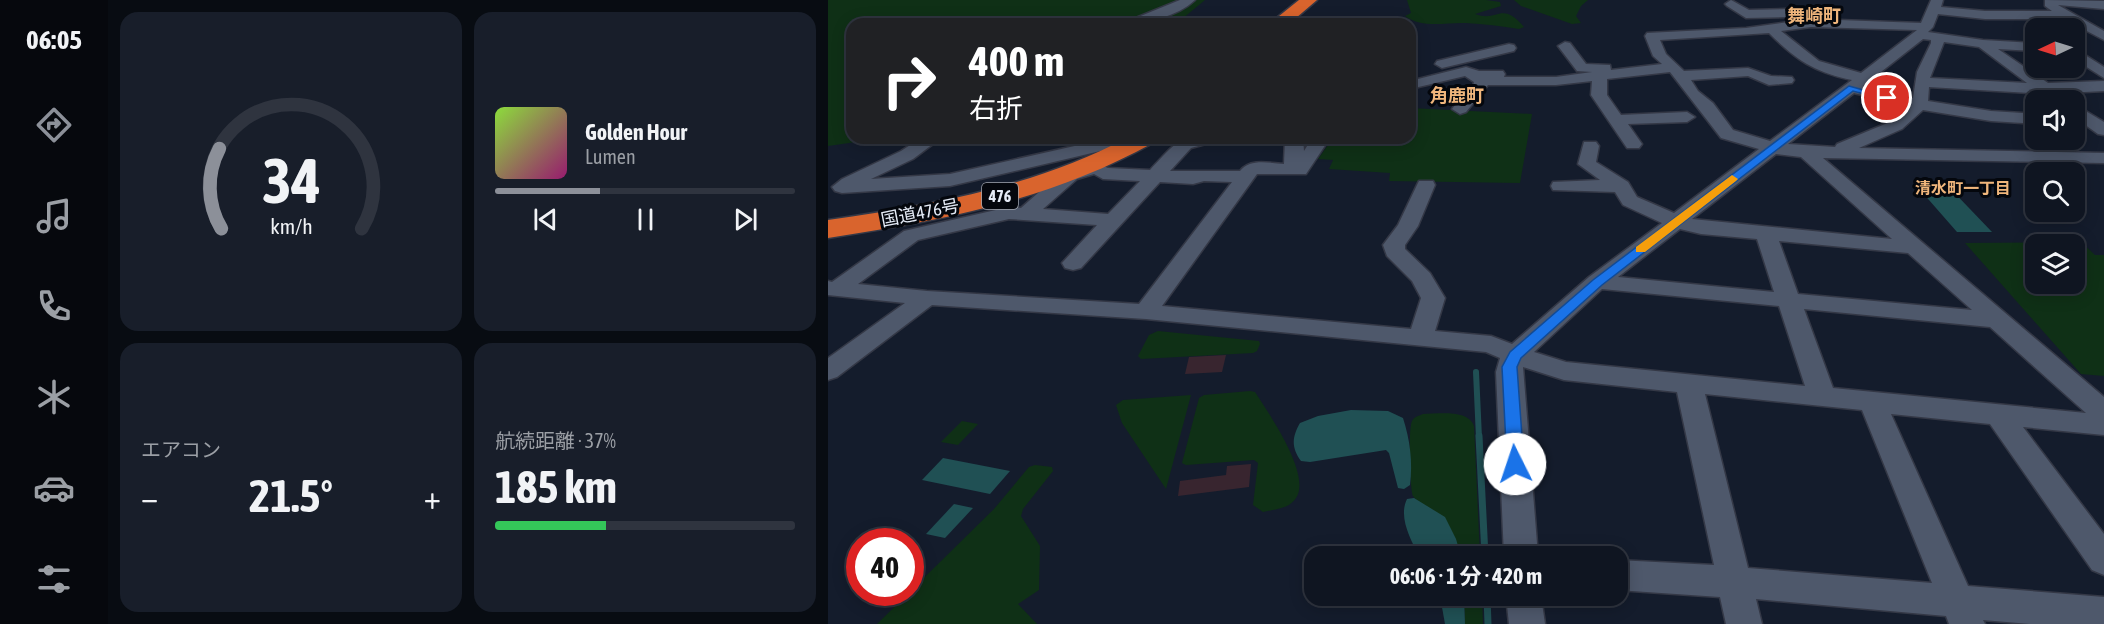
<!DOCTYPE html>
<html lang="ja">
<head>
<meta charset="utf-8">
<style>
  body { margin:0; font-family:"Asap Condensed","Noto Sans JP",sans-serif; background:#181e2a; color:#f1f3f6; height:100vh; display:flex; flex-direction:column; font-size:22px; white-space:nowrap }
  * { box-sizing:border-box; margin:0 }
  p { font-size:20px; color:#9b9fa5 }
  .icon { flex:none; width:33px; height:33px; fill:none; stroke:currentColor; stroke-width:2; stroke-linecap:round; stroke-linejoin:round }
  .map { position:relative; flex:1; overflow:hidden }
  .drawer { display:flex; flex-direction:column; gap:12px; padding:12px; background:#080c12; width:720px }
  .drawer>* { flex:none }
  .guide { position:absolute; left:18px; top:18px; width:570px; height:126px; border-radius:18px; box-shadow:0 3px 15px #0003,0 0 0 2px #2f343f; background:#202124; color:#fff; overflow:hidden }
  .needle { width:39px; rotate:266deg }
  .buttons { position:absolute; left:1197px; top:18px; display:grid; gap:12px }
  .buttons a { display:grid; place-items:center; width:60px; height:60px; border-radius:12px; background:#0f1521; box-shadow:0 3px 15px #0003,0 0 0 2px #2f343f; font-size:30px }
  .speed { position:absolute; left:18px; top:528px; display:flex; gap:12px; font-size:30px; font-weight:700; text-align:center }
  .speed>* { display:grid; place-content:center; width:78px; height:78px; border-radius:50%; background:#0f1521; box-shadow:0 3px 15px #0003,0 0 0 2px #2f343f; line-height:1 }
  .speed .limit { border:9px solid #d22; background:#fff; color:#111 }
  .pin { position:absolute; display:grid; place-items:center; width:51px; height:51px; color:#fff; margin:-26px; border:3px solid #fff; border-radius:50%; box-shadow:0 2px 6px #0007 }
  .me { position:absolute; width:66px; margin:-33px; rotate:356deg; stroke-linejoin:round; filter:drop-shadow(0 0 4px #0008) }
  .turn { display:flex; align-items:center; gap:21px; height:126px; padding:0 24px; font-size:27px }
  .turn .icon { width:78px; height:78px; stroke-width:2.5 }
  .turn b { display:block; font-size:42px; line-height:51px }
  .big { font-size:45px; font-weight:700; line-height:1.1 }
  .drawer .card { flex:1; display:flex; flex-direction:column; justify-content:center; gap:9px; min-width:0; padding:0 21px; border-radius:18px; background:#181e2a }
  .drawer .dial { align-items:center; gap:0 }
  .dial svg { height:156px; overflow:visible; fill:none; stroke:#2f343f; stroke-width:7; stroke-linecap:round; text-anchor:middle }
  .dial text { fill:#f1f3f6; stroke:none }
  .song { display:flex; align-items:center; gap:18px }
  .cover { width:72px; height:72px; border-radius:9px; background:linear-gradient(135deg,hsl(90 70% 55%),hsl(320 70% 35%)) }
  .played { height:6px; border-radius:3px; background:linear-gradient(90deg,#8c9099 35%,#2f343f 35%) }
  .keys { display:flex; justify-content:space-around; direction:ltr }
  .heat { display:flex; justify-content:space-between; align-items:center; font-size:33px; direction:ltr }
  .charge { height:9px; border-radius:4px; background:linear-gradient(90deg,#34c759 37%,#2f343f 0) }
  .drawer .tiles { flex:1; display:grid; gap:12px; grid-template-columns:repeat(2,1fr) }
  .trip { position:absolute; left:476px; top:546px; width:324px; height:60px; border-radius:18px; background:#0f1521; box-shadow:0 3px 15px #0003,0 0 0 2px #2f343f; font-weight:700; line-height:60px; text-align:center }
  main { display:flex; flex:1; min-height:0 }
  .tabs { display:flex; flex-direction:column; width:108px; justify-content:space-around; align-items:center; background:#06080d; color:#9b9fa5 }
  .tabs .icon { width:42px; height:42px }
  .tabs .on { color:#8c9099 }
  .tabs b { font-size:27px; color:#f1f3f6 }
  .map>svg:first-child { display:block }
  .green { fill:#0f3016; fill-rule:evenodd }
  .water { fill:#205054 }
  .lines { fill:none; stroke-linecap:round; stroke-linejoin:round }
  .stream-far1 { stroke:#205054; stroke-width:6 }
  .stream { stroke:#205054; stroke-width:7 }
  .building { fill:#38252f }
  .minor-casing { stroke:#343846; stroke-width:3 }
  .highway-casing { stroke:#343846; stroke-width:3 }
  .minor { fill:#4e586b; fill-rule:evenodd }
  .highway { fill:#d9642d; fill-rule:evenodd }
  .route { fill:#1a73e8; stroke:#114b97; stroke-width:1.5 }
  .slow { fill:#f59e0b }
  .labels { text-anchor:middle; stroke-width:6; stroke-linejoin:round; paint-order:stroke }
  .far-neighbourhood-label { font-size:16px; font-weight:bold; fill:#f0b67c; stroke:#04070d }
  .shield { fill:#04070d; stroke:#a2a7b0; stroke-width:1.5 }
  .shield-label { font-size:16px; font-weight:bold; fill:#e5ebf6 }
  .far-quarter-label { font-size:18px; font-weight:bold; fill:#f0b67c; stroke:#04070d }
  .street-label { font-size:18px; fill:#e5ebf6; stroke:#04070d }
</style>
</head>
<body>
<main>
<nav class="tabs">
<b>06:05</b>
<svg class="icon on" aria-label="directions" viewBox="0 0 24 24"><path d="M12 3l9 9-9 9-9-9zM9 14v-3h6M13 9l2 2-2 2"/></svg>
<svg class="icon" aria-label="music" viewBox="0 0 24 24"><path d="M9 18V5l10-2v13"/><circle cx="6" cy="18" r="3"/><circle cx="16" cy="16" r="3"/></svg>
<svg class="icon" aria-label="phone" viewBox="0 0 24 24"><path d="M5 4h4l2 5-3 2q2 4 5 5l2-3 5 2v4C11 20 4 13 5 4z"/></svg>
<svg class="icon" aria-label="climate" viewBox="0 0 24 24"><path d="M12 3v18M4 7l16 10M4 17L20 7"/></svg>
<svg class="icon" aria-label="car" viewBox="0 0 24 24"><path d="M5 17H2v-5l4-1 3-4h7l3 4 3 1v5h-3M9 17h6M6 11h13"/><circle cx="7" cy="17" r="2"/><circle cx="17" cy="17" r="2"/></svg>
<svg class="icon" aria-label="filters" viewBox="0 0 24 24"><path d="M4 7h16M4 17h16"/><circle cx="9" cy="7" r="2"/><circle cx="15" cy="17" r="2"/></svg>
</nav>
<section class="drawer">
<div class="tiles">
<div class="card dial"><svg viewBox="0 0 100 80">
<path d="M14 69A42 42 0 1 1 86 69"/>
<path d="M14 69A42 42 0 0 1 13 28" stroke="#8c9099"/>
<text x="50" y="56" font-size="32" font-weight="700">34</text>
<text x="50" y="72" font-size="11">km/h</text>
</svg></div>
<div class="card">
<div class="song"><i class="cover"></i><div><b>Golden Hour</b><p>Lumen</p></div></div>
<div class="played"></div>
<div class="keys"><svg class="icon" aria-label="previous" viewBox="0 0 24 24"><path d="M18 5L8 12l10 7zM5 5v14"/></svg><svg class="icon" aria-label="pause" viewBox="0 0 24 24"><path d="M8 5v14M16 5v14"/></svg><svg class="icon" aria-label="next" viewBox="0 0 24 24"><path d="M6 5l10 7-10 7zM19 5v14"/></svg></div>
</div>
<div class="card"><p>エアコン</p>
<div class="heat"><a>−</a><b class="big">21.5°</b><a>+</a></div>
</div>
<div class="card"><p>航続距離 · 37%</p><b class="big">185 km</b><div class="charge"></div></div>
</div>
</section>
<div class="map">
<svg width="1276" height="624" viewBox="0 0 1276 624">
  <rect width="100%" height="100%" fill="#141c2c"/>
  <!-- green -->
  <g class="green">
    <path d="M0,0H377L348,24H24V138H56L0,146Z"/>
    <path d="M579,0H658L672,2L673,6L647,14C670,23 673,0 696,27L691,29C673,26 656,24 638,23C618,22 595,29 577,16L583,13Z"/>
    <path d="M686,0H760L753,6L748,16L753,23L744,24L693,6Z"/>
    <path d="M582,108L704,114L692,183L561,181L562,173L501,169L505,160L490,159L505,138H582Z"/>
    <path d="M1253,242L1267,255H1276V376L1253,374L1137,243ZM1208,244H1246V284H1208Z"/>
    <path d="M330,331L431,341L432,344L429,351L425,353L313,359L310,356L321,335Z"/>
    <path d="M422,391L427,392C440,412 484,475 468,498C461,509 447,509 435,512L425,505L430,463L426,460L358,465L354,463L371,398L376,395Z"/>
    <path d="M363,395L338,489L294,423L288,405L295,400Z"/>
    <path d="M595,414C610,414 640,409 646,426L652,556H633V552C626,540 618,520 608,512C601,507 590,503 585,496C582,491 580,428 584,421C586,417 590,416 595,414Z"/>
    <path d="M134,421L150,424L130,445L113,442Z"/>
    <path d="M207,465L224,467L225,471L195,509L193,516L212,546L211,590L190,604L209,624H49L166,509L201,467Z"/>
    <path d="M636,596H654L655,624H637Z"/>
  </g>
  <!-- water -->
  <g class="water">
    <path d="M1087,184H1118L1164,232H1129Z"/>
    <path d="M523,410L560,411L575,418C582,440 585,462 582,485L576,489L570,488L561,453L558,450L482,462L473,461C463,447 464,437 472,423L490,416Z"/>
    <path d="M115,458L182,471L162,494L94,480Z"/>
    <path d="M586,498L617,517L628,539L633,556H591C583,540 570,517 579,499Z"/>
    <path d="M126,504L145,508L117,538L98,534Z"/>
    <path d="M612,596H636L637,624H617Z"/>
  </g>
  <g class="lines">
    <!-- stream-far1 -->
    <path class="stream-far1" d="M648,372L651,438"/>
    <!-- stream -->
    <g class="stream">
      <path d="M651,436L657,556"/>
      <path d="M659,596L660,624"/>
    </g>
  </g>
  <!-- building -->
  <g class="building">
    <path d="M398,355L394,372L357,374L361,357Z"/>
    <path d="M423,464L421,487L350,496L352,481L398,475L399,466Z"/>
  </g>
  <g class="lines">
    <defs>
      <g id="minor">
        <path d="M352,0H367C349,17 317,24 293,24Z"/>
        <path d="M903,0L921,10L958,9L964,13L958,17L918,18L899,6L897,4Z"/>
        <path d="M1103,0H1115L1113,7L1157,11H1224L1217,6V0L1276,1V9L1230,5L1276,31V40L1236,19H1157L1110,14L1105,27L1100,32L1155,40L1208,43V51L1170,49L1220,83L1276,81V91L1218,94L1101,87L1100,101L1163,111L1208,114V124L1163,121L1095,110L1074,129L1031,148L1276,153V163L995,158L1276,397V435L1195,427L1276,534V575L1264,570L1162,424L1063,414L1140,586L1276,597V624H1202L1155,620L1157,624H1121L1118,616L928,599L934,624H898L892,597L789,590V560L886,565L849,392L736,380L695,367L710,556H676L668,372L672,358L658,352L318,319L104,305L9,377L0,380V358L77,303L0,295V281L4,282L76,231L181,207L193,208L235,171L269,163L280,168L322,170C350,141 346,138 388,138L385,142L363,148L342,171H412C422,158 441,163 456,164L457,138H475L476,151L484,138H502L478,174H429L334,306L583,329L593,298L584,281L559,256L555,245L570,225L589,185L591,181H605L607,185L590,226L577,245V249L602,273L617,298L607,331L663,336L684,344L761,277L834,223L795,205L787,192L725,190L723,186L725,182L772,180L750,164L756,142H768L771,146L768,162L800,182L809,197L846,213L931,149L893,138L842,72L779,79V95L793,115L859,112L867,117L859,122L800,124L814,144L811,148H799L763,95L764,81L728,85H660L638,112L632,114L624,109L639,90L645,86L646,82L637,76L582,89V81L638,67L651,71H675L677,74L676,77H728L764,72L749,71L730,46L737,42L742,43L758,64L782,65L783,70L834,64L825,56L817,36L819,33L918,28L983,19L1093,23ZM983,27L1089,30L1033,73L991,61L953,31ZM941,33C968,60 986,72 1024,80L942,141L905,130L885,103L870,91L863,80L920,76L941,85L964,83L966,80L964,77L943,76L920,68L856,71L838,54L832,40ZM1095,39L1103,40V43L1089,72L1085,98L1035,86ZM1116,42L1151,47L1199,83L1102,78ZM1026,93L1081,107L1062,122L1009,144L1007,147L960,144ZM948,154L973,157L1064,239L864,219ZM266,174L275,179L312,181L280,214L215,209L249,179ZM376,181L404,182L311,304L99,291L30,284L90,240L181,219L269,225L234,263L237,268L245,270L253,268L332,182L365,184ZM852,229L873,234L929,239L946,292L790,277ZM951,241L1080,253L1144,310L970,294ZM774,289L951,306L977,386L738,362L706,352ZM976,309L1162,327L1258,413L1005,388ZM877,394L1034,410L1104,583L920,568Z"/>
        <path d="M681,44L686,45L688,48L686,51L614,68L607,64L609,61Z"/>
        <path d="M1246,48L1276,67V78L1246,59Z"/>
        <path d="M1246,104L1276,122V135L1270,134L1246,117Z"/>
        <path d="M93,138H113L85,159L43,179L122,174L282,138H314L311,142L122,186L14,193L7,191L4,187L14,179L73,151Z"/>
        <path d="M678,596H713L717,624H681Z"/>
      </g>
      <g id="highway">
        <path d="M471,0H489L461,24H441Z"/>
        <path d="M299,138H329L325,143C221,200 117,220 0,238V220C104,205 205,187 299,138Z"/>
      </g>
    </defs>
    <!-- minor casing -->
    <use href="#minor" class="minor-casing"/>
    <!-- highway casing -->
    <use href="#highway" class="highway-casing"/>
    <!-- minor -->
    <use href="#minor" class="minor"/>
    <!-- highway -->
    <use href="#highway" class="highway"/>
  </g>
  <!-- route -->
  <path class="route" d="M1021,86L1064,98L1059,100L1025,91L774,285L693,358L689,367L696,464L693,469L687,471L681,469L679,464L674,367L682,352L765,280Z"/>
  <!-- slow -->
  <path class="slow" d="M904,175L910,179L908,181L817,252H808V247Z"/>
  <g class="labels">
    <!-- far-neighbourhood labels -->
    <g class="far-neighbourhood-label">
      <text x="1135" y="194">清水町一丁目</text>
    </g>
    <!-- shield labels -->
    <rect class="shield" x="154" y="183" width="36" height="26" rx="4.5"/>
    <g class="shield-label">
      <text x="172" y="202">476</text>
    </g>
    <!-- far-quarter labels -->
    <g class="far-quarter-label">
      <text x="986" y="22">舞崎町</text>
      <text x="629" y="102">角鹿町</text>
    </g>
    <!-- street labels -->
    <g class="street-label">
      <text transform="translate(92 213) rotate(-11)" y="6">国道476号</text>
    </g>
  </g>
</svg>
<div class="buttons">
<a><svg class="needle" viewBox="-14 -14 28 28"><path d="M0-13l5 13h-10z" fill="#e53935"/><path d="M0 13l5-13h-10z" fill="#9b9fa5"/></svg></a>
<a><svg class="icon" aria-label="sound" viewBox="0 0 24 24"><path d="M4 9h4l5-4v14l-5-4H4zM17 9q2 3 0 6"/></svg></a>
<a><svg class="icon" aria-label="search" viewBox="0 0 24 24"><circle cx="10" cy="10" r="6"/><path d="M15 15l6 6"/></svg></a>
<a><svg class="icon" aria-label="layers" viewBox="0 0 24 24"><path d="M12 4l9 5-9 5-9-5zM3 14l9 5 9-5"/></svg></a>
</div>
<div class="speed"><div class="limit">40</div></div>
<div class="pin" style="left:1059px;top:98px;background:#d93025"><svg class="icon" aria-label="arrive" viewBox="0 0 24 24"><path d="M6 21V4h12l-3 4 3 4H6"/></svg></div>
<svg class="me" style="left:687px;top:464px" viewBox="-20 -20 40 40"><circle r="19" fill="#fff"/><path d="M0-13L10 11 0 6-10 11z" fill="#1a73e8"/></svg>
<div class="trip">06:06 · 1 分 · 420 m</div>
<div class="guide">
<div class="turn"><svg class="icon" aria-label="right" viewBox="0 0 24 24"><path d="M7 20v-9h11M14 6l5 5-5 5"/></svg><div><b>400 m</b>右折</div></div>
</div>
</div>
</main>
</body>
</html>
